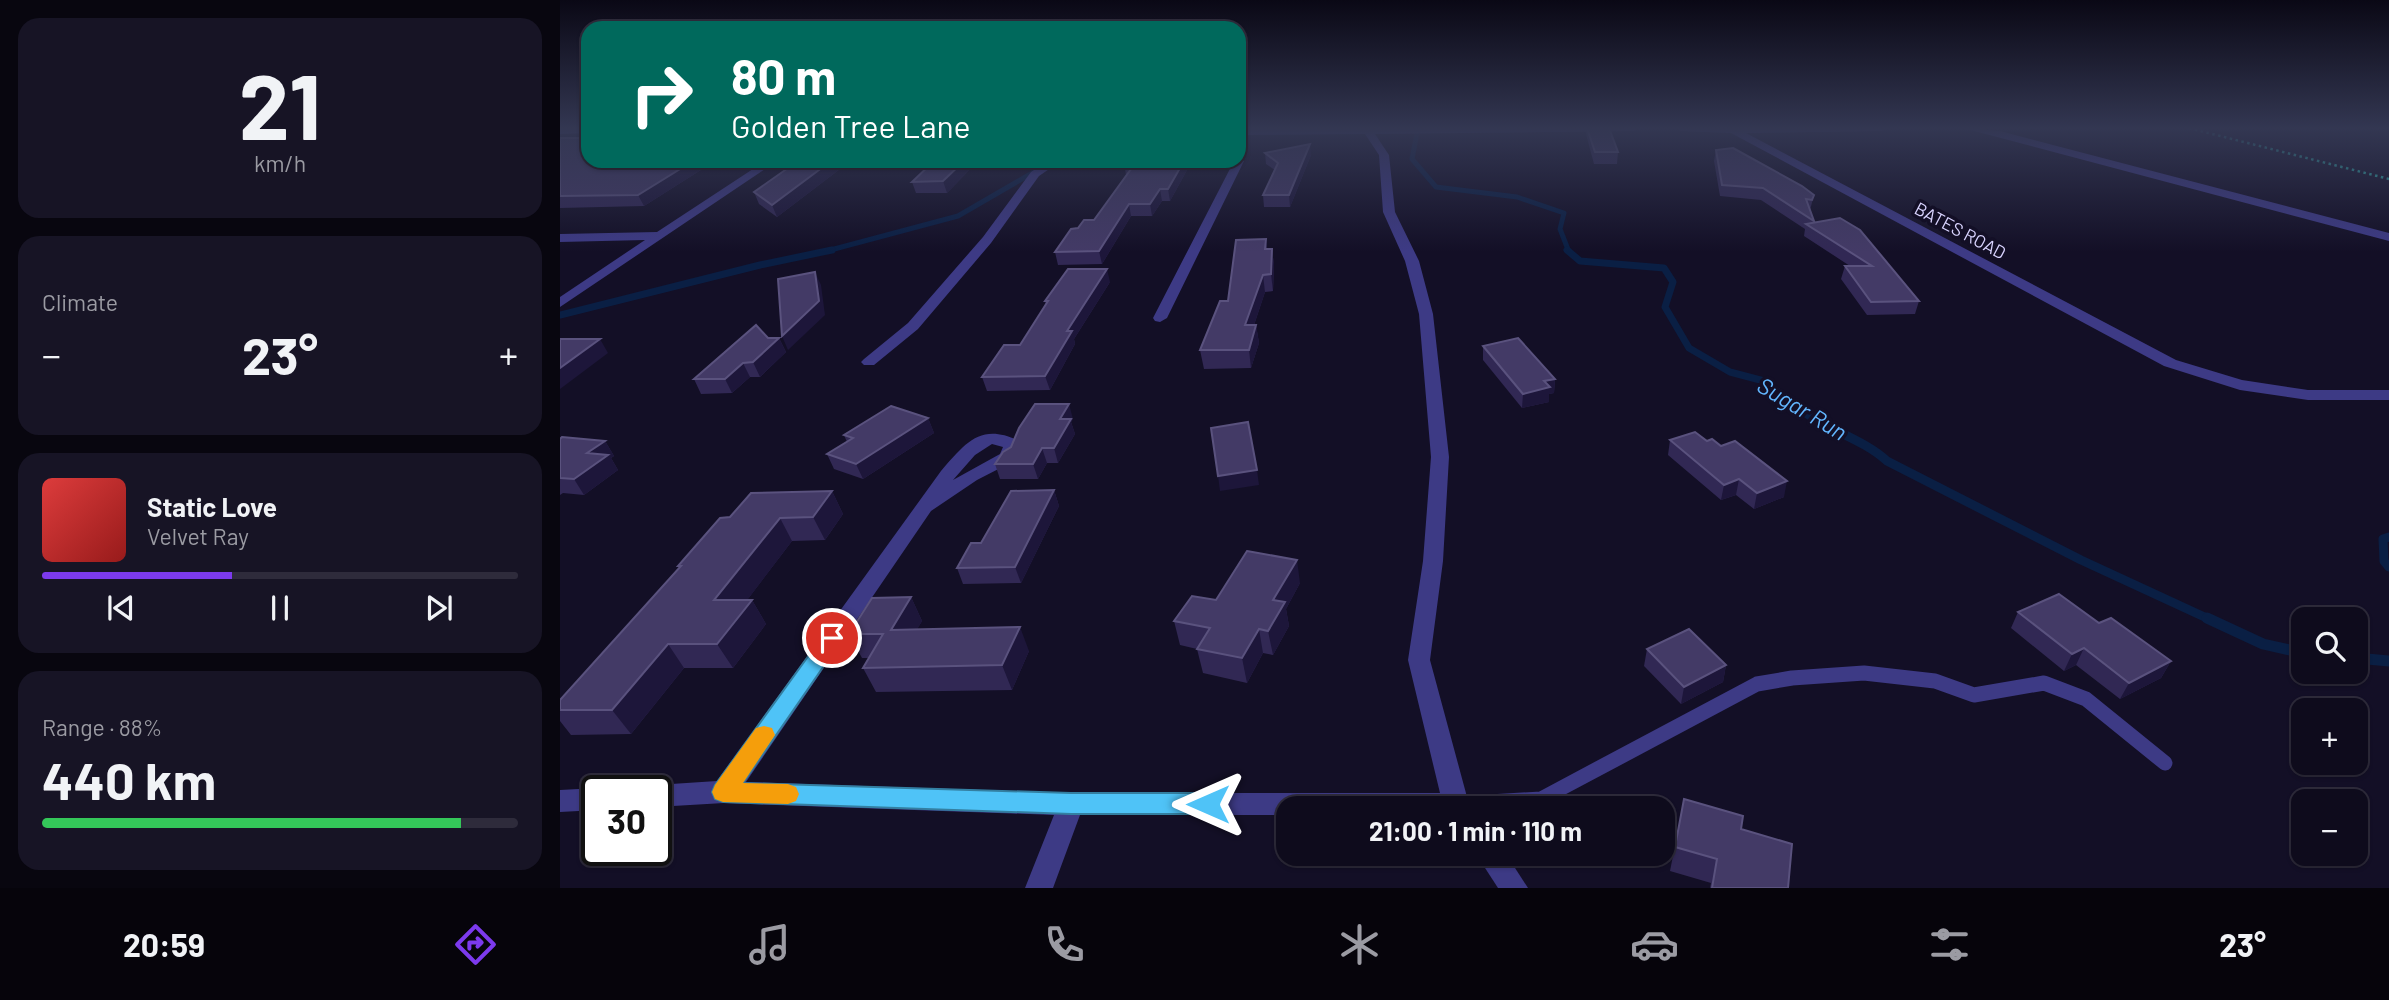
<!DOCTYPE html>
<html lang="en">
<head>
<meta charset="utf-8">
<style>
  body { margin:0; font-family:Barlow,sans-serif; background:#171425; color:#f1f3f6; height:100vh; display:flex; flex-direction:column; font-size:26px; white-space:nowrap }
  * { box-sizing:border-box; margin:0 }
  p { font-size:23px; color:#9b9ba3 }
  .icon { flex:none; width:38px; height:38px; fill:none; stroke:currentColor; stroke-width:2; stroke-linecap:round; stroke-linejoin:round }
  .map { position:relative; flex:1; overflow:hidden }
  .panel { display:flex; flex-direction:column; gap:18px; padding:18px; background:#08060f; width:560px }
  .panel>* { flex:none }
  .hud { position:absolute; left:21px; top:21px; width:665px; height:147px; border-radius:21px; box-shadow:0 2px 5px #0004,0 0 0 2px #2e2b3b; background:#00695c; color:#fff; overflow:hidden }
  .buttons { position:absolute; left:1731px; top:607px; display:grid; gap:14px }
  .buttons a { display:grid; place-items:center; width:77px; height:77px; border-radius:14px; background:#0e0b1c; box-shadow:0 2px 5px #0004,0 0 0 2px #2e2b3b; font-size:35px }
  .speed { position:absolute; left:21px; top:775px; display:flex; gap:14px; font-size:35px; font-weight:700; text-align:center }
  .speed>* { display:grid; place-content:center; width:91px; height:91px; border-radius:50%; background:#0e0b1c; box-shadow:0 2px 5px #0004,0 0 0 2px #2e2b3b; line-height:1 }
  .speed .limit { border:4px solid #111; border-radius:10px; background:#fff; color:#111 }
  .pin { position:absolute; display:grid; place-items:center; width:60px; height:60px; color:#fff; margin:-30px; border:4px solid #fff; border-radius:50%; box-shadow:0 2px 7px #0007 }
  .me { position:absolute; width:77px; margin:-38px; rotate:270deg; stroke-linejoin:round; filter:drop-shadow(0 0 5px #0008) }
  .turn { display:flex; align-items:center; gap:24px; height:147px; padding:0 35px; font-size:32px }
  .turn .icon { width:91px; height:91px; stroke-width:2.5 }
  .turn b { display:block; font-size:49px; line-height:60px }
  .big { font-size:52px; font-weight:700; line-height:1.1 }
  .panel .widget { flex:1; display:flex; flex-direction:column; justify-content:center; gap:10px; min-width:0; padding:0 24px; border-radius:21px; background:#171425 }
  .panel .dial { align-items:center; gap:0 }
  .dial b { font-size:91px; line-height:1 }
  .song { display:flex; align-items:center; gap:21px }
  .cover { width:84px; height:84px; border-radius:10px; background:linear-gradient(135deg,hsl(0 70% 55%),hsl(0 70% 35%)) }
  .played { height:7px; border-radius:4px; background:linear-gradient(90deg,#7c3aed 40%,#2e2b3b 40%) }
  .keys { display:flex; justify-content:space-around; direction:ltr }
  .heat { display:flex; justify-content:space-between; align-items:center; font-size:38px; direction:ltr }
  .charge { height:10px; border-radius:5px; background:linear-gradient(90deg,#34c759 88%,#2e2b3b 0) }
  .trip { position:absolute; left:716px; top:796px; width:399px; height:70px; border-radius:21px; background:#0e0b1c; box-shadow:0 2px 5px #0004,0 0 0 2px #2e2b3b; font-weight:700; line-height:70px; text-align:center }
  .tabs { display:flex; height:112px; justify-content:space-around; align-items:center; background:#06040b; color:#9b9ba3 }
  .tabs .icon { width:49px; height:49px }
  .tabs .selected { color:#7c3aed }
  .tabs b { font-size:32px; color:#f1f3f6 }
  main { display:flex; flex:1; min-height:0 }
  .map>svg:first-child { display:block }
  .lines { fill:none; stroke-linecap:round; stroke-linejoin:round }
  .stream-far3 { stroke:#0a1f44; stroke-width:5 }
  .stream-far2 { stroke:#0a1f44; stroke-width:7 }
  .stream-far1 { stroke:#0a1f44; stroke-width:9 }
  .stream { stroke:#0a1f44; stroke-width:11 }
  .path { stroke:#2fb8b0; stroke-width:2.5; stroke-dasharray:2.5 3.5; stroke-linecap:butt }
  .service { stroke:#3d3a85; stroke-width:15 }
  .minor { fill:#3d3a85; fill-rule:evenodd }
  .wall { fill:#312854 }
  .shaded-wall { fill:#1d163a }
  .building { fill:#433a66; stroke:#5a527e; stroke-width:2 }
  .route { fill:#4fc3f7; stroke:#337fa1; stroke-width:2 }
  .slow { fill:#f59e0b }
  .labels { text-anchor:middle; stroke-width:7; stroke-linejoin:round; paint-order:stroke }
  .far-street-label { font-size:18px; fill:#d9d4ff; stroke:#130f26 }
  .water-label { font-size:23px; font-style:italic; fill:#62b6ff; stroke:#130f26 }
</style>
</head>
<body>
<main>
<section class="panel">
<div class="widget dial"><b>21</b><p>km/h</p></div>
<div class="widget"><p>Climate</p>
<div class="heat"><a>−</a><b class="big">23°</b><a>+</a></div>
</div>
<div class="widget">
<div class="song"><i class="cover"></i><div><b>Static Love</b><p>Velvet Ray</p></div></div>
<div class="played"></div>
<div class="keys"><svg class="icon" aria-label="previous" viewBox="0 0 24 24"><path d="M18 5L8 12l10 7zM5 5v14"/></svg><svg class="icon" aria-label="pause" viewBox="0 0 24 24"><path d="M8 5v14M16 5v14"/></svg><svg class="icon" aria-label="next" viewBox="0 0 24 24"><path d="M6 5l10 7-10 7zM19 5v14"/></svg></div>
</div>
<div class="widget"><p>Range · 88%</p><b class="big">440 km</b><div class="charge"></div></div>
</section>
<div class="map">
<svg width="1829" height="888" viewBox="0 0 1829 888">
  <rect width="100%" height="100%" fill="#130f26"/>
  <g class="lines">
    <!-- stream-far3 -->
    <g class="stream-far3">
      <path d="M858,128L852,159L876,187L957,197L1004,213L1000,229L1009,252"/>
      <path d="M263,252L398,216L493,161"/>
    </g>
    <!-- stream-far2 -->
    <g class="stream-far2">
      <path d="M1007,250L1020,261L1104,268L1113,282L1105,307L1129,348L1170,372L1204,381L1245,412"/>
      <path d="M0,315L200,265L272,250"/>
    </g>
    <!-- stream-far1 -->
    <g class="stream-far1">
      <path d="M1243,411C1269,431 1303,439 1327,461L1521,560L1651,620"/>
      <path d="M1829,537L1823,539L1824,561L1829,567"/>
    </g>
    <!-- stream -->
    <g class="stream">
      <path d="M1647,618L1703,644L1743,653"/>
      <path d="M1796,658L1829,661"/>
    </g>
    <!-- path -->
    <path class="path" d="M1629,128L1829,179"/>
    <!-- service -->
    <path class="service" d="M896,804L981,799L1197,684L1232,678L1304,673L1375,681L1414,695L1484,683L1526,699L1605,763"/>
    <!-- minor -->
    <g class="minor">
      <path d="M0,128H28V133L0,134Z"/>
      <path d="M1079,128L1074,131L815,134L829,155L835,212L859,261L873,314L889,457L883,561L870,660L910,808H728V815H520L493,888H465L494,815L164,803L96,807V791H85L87,788L96,785L157,781L381,471C405,444 420,422 459,441L462,445L454,461L417,480L371,511L186,782L511,793H880L848,660L863,561L871,457L859,314L845,261L823,212L819,155L805,134L679,135V129ZM432,444L443,447L440,454L393,480L415,455Z"/>
      <path d="M1116,128H1327L1322,131L1186,133L1616,360L1682,380L1748,390H1829V400H1748L1680,390L1604,366L1171,133L1121,131Z"/>
      <path d="M1403,128L1440,131L1829,233V241Z"/>
      <path d="M679,158L684,161L607,318L600,322L595,321L593,318L674,161H679Z"/>
      <path d="M205,161H217L0,307V297L85,240L0,242V234L97,232Z"/>
      <path d="M488,161H501L479,176L431,243L358,329L314,365H304L301,362L304,359L348,323L423,237L471,172Z"/>
      <path d="M37,788L46,791H37V810L0,812V790Z"/>
      <path d="M916,854H946L968,888H938Z"/>
    </g>
  </g>
  <!-- wall -->
  <g class="wall">
    <path d="M1026,128H1049L1058,152L1057,164H1034L1026,134Z"/>
    <path d="M0,138L155,161L84,206L0,208Z"/>
    <path d="M1156,150L1254,195L1250,210L1254,222L1359,301L1355,314L1307,315L1281,279L1285,266H1290L1244,236L1245,229L1201,200L1160,196L1154,161Z"/>
    <path d="M705,153L751,155L730,207H704L703,195L715,170L706,164Z"/>
    <path d="M374,161H434L433,162H417L387,193H356L352,182Z"/>
    <path d="M632,161L610,201H602L592,216H571L542,264L498,265L495,252L518,228L534,220L566,175L565,169Z"/>
    <path d="M280,169L217,217L199,204L194,192Z"/>
    <path d="M706,239L707,249H712L714,265L713,291L705,292L694,325H696L699,343L691,368L644,369L640,350Z"/>
    <path d="M550,282L514,339L515,344L490,390L427,391L422,377L460,345L486,305L485,301Z"/>
    <path d="M208,338H219L226,352L200,377H190L172,393L141,394L134,379Z"/>
    <path d="M923,346L995,379L994,393L989,394V402L962,408L923,360Z"/>
    <path d="M368,418L374,433L303,479L274,469L267,454L287,442L284,435Z"/>
    <path d="M513,419L511,422L515,434L498,463H487L478,479H440L435,464Z"/>
    <path d="M0,439L45,441L54,456L51,458L58,470L24,495L3,493L0,495Z"/>
    <path d="M1110,440L1224,497L1194,509L1176,495L1161,500L1108,455Z"/>
    <path d="M494,490L499,506L461,583L403,584L397,568L421,543Z"/>
    <path d="M272,491L283,514L265,540L232,541L187,600H192L206,624L173,668H124L71,734L11,735L0,721V700L119,568L118,566L170,517Z"/>
    <path d="M740,583L726,609L729,626L713,655L703,653L687,683L643,673L637,649L620,645L614,621L656,600Z"/>
    <path d="M351,597L362,621L357,629L469,651L452,690L316,692L303,668L309,658H302L289,634Z"/>
    <path d="M1458,612L1539,623L1611,661L1601,678L1560,699L1516,665L1504,671L1451,628Z"/>
    <path d="M1087,649L1166,665L1163,682L1121,704L1084,666Z"/>
    <path d="M1124,799L1181,829L1228,888H1150L1151,883L1110,871Z"/>
  </g>
  <!-- shaded-wall -->
  <g class="shaded-wall">
    <path d="M750,144L751,155L730,207L729,195Z"/>
    <path d="M133,161H155L84,206L78,195Z"/>
    <path d="M271,161H277L280,169L217,217L212,205Z"/>
    <path d="M404,161H416L417,162L387,193L383,181Z"/>
    <path d="M624,161H632L610,201L608,189Z"/>
    <path d="M600,189L602,201L592,216L590,204Z"/>
    <path d="M569,204L571,216L542,264L539,251Z"/>
    <path d="M712,249L714,265L713,291L711,274Z"/>
    <path d="M547,269L550,282L514,339L515,344L490,390L485,376L507,331Z"/>
    <path d="M255,272L261,285L265,315L228,350L222,336Z"/>
    <path d="M703,275L705,292L688,343L685,325Z"/>
    <path d="M696,325L699,343L691,368L689,350Z"/>
    <path d="M219,338L226,352L200,377L193,362Z"/>
    <path d="M40,339L48,353L0,389V368Z"/>
    <path d="M183,363L190,377L172,393L165,379Z"/>
    <path d="M995,379L994,393L989,394V402L962,408L963,394L984,381Z"/>
    <path d="M509,404L513,419L511,422L515,434L498,463L494,448L500,419Z"/>
    <path d="M368,418L374,433L303,479L296,464Z"/>
    <path d="M45,441L54,456L51,458L58,470L24,495L14,479L27,453Z"/>
    <path d="M482,448L487,463L478,479L473,464Z"/>
    <path d="M697,470L699,485L660,491L658,476Z"/>
    <path d="M1179,479L1176,495L1161,500L1164,485Z"/>
    <path d="M1227,481L1224,497L1194,509L1197,493Z"/>
    <path d="M494,490L499,506L461,583L455,567Z"/>
    <path d="M272,491L283,514L265,540L253,517Z"/>
    <path d="M220,518L232,541L169,624L154,600Z"/>
    <path d="M737,560L740,583L726,609L729,626L713,655L708,631L713,600Z"/>
    <path d="M351,597L362,621L343,654L331,630Z"/>
    <path d="M192,600L206,624L173,668L157,644Z"/>
    <path d="M460,627L469,651L452,690L442,665Z"/>
    <path d="M699,629L703,653L687,683L682,658Z"/>
    <path d="M108,644L124,668L71,734L52,710Z"/>
    <path d="M1524,648L1516,665L1504,671L1512,654Z"/>
    <path d="M1611,661L1601,678L1560,699L1569,683Z"/>
    <path d="M1166,665L1163,682L1121,704L1124,687Z"/>
  </g>
  <!-- building -->
  <g class="building">
    <path d="M1027,128H1049L1058,152H1035Z"/>
    <path d="M0,138H28V161H133L78,195L0,196Z"/>
    <path d="M750,144L729,195H703L718,163L705,153Z"/>
    <path d="M1173,148L1242,186L1254,195L1252,200L1246,199L1254,221L1203,188L1162,185L1156,150Z"/>
    <path d="M238,161H271L212,205L194,192Z"/>
    <path d="M374,161H404L383,181L352,182Z"/>
    <path d="M571,161H624L608,189H600L590,204H569L539,251L495,252L511,229L518,228L524,220H534L571,169H565Z"/>
    <path d="M1280,218L1300,230L1359,301L1311,302L1285,266H1312L1246,224Z"/>
    <path d="M706,239L705,249H712L711,274L703,275L685,325H696L689,350H640L660,301H668L676,240Z"/>
    <path d="M508,269H547L507,331H512L485,376L422,377L444,345H460L488,301H485Z"/>
    <path d="M255,272L259,301L222,336L218,279Z"/>
    <path d="M196,325L208,338H219L193,362L183,363L165,379H134Z"/>
    <path d="M958,338L995,379L984,381L990,387L963,394L923,346Z"/>
    <path d="M0,339H40L0,368Z"/>
    <path d="M475,404H509L500,419H511L494,448H482L473,464H435L443,452L451,447L459,428Z"/>
    <path d="M331,406L368,418L296,464L267,454L293,438L284,435Z"/>
    <path d="M688,422L697,470L658,476L651,428Z"/>
    <path d="M1135,432L1147,441L1152,439L1161,446L1175,441L1227,481L1197,493L1179,479L1164,485L1110,440Z"/>
    <path d="M2,437L45,441L27,453L48,455L14,479L0,478V439Z"/>
    <path d="M494,490L455,567L397,568L411,543H421L451,491Z"/>
    <path d="M272,491L253,517L220,518L154,600H192L157,644H108L52,710H0V700L121,566H118L160,518L170,517L191,493Z"/>
    <path d="M687,551L737,560L713,600L725,602L708,631L699,629L682,658L637,649L650,628L614,621L632,596L656,600Z"/>
    <path d="M1499,594L1539,623L1551,618L1611,661L1569,683L1524,648L1512,654L1458,612Z"/>
    <path d="M351,597L331,630L460,627L442,665L303,668L323,634H289L312,598Z"/>
    <path d="M1129,629L1166,665L1124,687L1087,649Z"/>
    <path d="M1124,799L1183,816L1181,829L1232,844L1228,888H1152L1157,859L1115,847Z"/>
  </g>
  <!-- sky -->
  <linearGradient id="sky" x2="0" y2="1"><stop stop-color="#0a0815"/><stop offset="0.51" stop-color="#333752"/><stop offset="1" stop-color="#333752" stop-opacity="0"/></linearGradient>
  <rect width="1829" height="252" fill="url(#sky)"/>
  <!-- route -->
  <path class="route" d="M272,631L279,633L282,638L279,644L183,783L511,793H648L656,796L659,804L656,811L648,814H511L163,802L155,799L152,792L155,785L265,633Z"/>
  <!-- slow -->
  <path class="slow" d="M204,726L212,728L215,735L183,783L228,784L236,787L239,794L236,801L228,804L163,802L155,799L152,792L155,785L196,728Z"/>
  <g class="labels">
    <!-- far-street labels -->
    <g class="far-street-label">
      <text transform="translate(1400 231) rotate(28)" y="6">BATES ROAD</text>
    </g>
    <!-- water labels -->
    <g class="water-label">
      <text transform="translate(1242 409) rotate(31)" y="8">Sugar Run</text>
    </g>
  </g>
</svg>
<div class="buttons">
<a><svg class="icon" aria-label="search" viewBox="0 0 24 24"><circle cx="10" cy="10" r="6"/><path d="M15 15l6 6"/></svg></a>
<a>+</a>
<a>−</a>
</div>
<div class="speed"><div class="limit">30</div></div>
<div class="pin" style="left:272px;top:638px;background:#d93025"><svg class="icon" aria-label="arrive" viewBox="0 0 24 24"><path d="M6 21V4h12l-3 4 3 4H6"/></svg></div>
<svg class="me" style="left:648px;top:804px" viewBox="-20 -20 40 40"><path d="M0-17L14 15 0 8-14 15z" fill="#4fc3f7" stroke="#fff" stroke-width="4"/></svg>
<div class="trip">21:00 · 1 min · 110 m</div>
<div class="hud">
<div class="turn"><svg class="icon" aria-label="right" viewBox="0 0 24 24"><path d="M7 20v-9h11M14 6l5 5-5 5"/></svg><div><b>80 m</b>Golden Tree Lane</div></div>
</div>
</div>
</main>
<nav class="tabs">
<b>20:59</b>
<svg class="icon selected" aria-label="directions" viewBox="0 0 24 24"><path d="M12 3l9 9-9 9-9-9zM9 14v-3h6M13 9l2 2-2 2"/></svg>
<svg class="icon" aria-label="music" viewBox="0 0 24 24"><path d="M9 18V5l10-2v13"/><circle cx="6" cy="18" r="3"/><circle cx="16" cy="16" r="3"/></svg>
<svg class="icon" aria-label="phone" viewBox="0 0 24 24"><path d="M5 4h4l2 5-3 2q2 4 5 5l2-3 5 2v4C11 20 4 13 5 4z"/></svg>
<svg class="icon" aria-label="climate" viewBox="0 0 24 24"><path d="M12 3v18M4 7l16 10M4 17L20 7"/></svg>
<svg class="icon" aria-label="car" viewBox="0 0 24 24"><path d="M5 17H2v-5l4-1 3-4h7l3 4 3 1v5h-3M9 17h6M6 11h13"/><circle cx="7" cy="17" r="2"/><circle cx="17" cy="17" r="2"/></svg>
<svg class="icon" aria-label="filters" viewBox="0 0 24 24"><path d="M4 7h16M4 17h16"/><circle cx="9" cy="7" r="2"/><circle cx="15" cy="17" r="2"/></svg>
<b>23°</b>
</nav>
</body>
</html>
